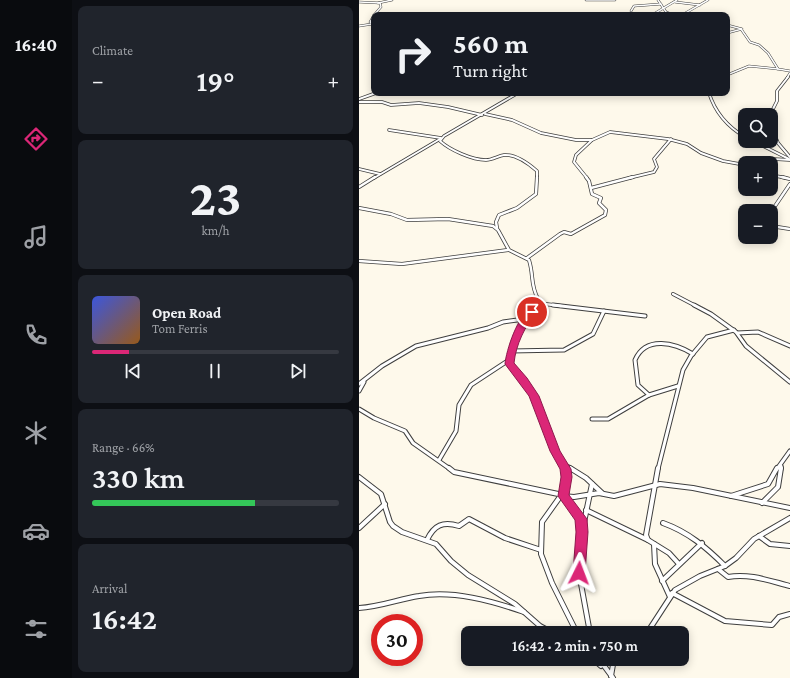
<!DOCTYPE html>
<html lang="en">
<head>
<meta charset="utf-8">
<style>
  body { margin:0; font-family:"Crimson Pro",serif; background:#20242c; color:#f1f3f6; height:100vh; display:flex; flex-direction:column; font-size:15px; white-space:nowrap }
  * { box-sizing:border-box; margin:0 }
  p { font-size:13px; color:#9ea1a6 }
  .icon { flex:none; width:22px; height:22px; fill:none; stroke:currentColor; stroke-width:2; stroke-linecap:round; stroke-linejoin:round }
  .map { position:relative; flex:1; overflow:hidden }
  .side { display:flex; flex-direction:column; gap:6px; padding:6px; background:#0d0f14; width:287px }
  .side>* { flex:none }
  .hud { position:absolute; left:12px; top:12px; width:359px; height:84px; border-radius:8px; box-shadow:0 2px 10px #0003; background:#171b24; color:#f1f3f6; overflow:hidden }
  .controls { position:absolute; left:379px; top:108px; display:grid; gap:8px }
  .controls a { display:grid; place-items:center; width:40px; height:40px; border-radius:8px; background:#171b24; box-shadow:0 2px 10px #0003; font-size:20px }
  .speed { position:absolute; left:12px; top:614px; display:flex; gap:8px; font-size:20px; font-weight:700; text-align:center }
  .speed>* { display:grid; place-content:center; width:52px; height:52px; border-radius:50%; background:#171b24; box-shadow:0 2px 10px #0003; line-height:1 }
  .speed .limit { border:6px solid #d22; background:#fff; color:#111 }
  .pin { position:absolute; display:grid; place-items:center; width:34px; height:34px; color:#fff; margin:-17px; border:2px solid #fff; border-radius:50%; box-shadow:0 1px 4px #0007 }
  .me { position:absolute; width:44px; margin:-22px; rotate:3deg; stroke-linejoin:round; filter:drop-shadow(0 0 3px #0008) }
  .turn { display:flex; align-items:center; gap:14px; height:84px; padding:0 16px; font-size:18px }
  .turn .icon { width:52px; height:52px; stroke-width:2.5 }
  .turn b { display:block; font-size:28px; line-height:34px }
  .big { font-size:30px; font-weight:600; line-height:1.1 }
  .side .card { flex:1; display:flex; flex-direction:column; justify-content:center; gap:6px; min-width:0; padding:0 14px; border-radius:8px; background:#20242c }
  .side .dial { align-items:center; gap:0 }
  .dial b { font-size:52px; line-height:1 }
  .song { display:flex; align-items:center; gap:12px }
  .cover { width:48px; height:48px; border-radius:6px; background:linear-gradient(135deg,hsl(230 70% 55%),hsl(30 70% 35%)) }
  .played { height:4px; border-radius:2px; background:linear-gradient(90deg,#db2777 15%,#363941 15%) }
  .keys { display:flex; justify-content:space-around; direction:ltr }
  .heat { display:flex; justify-content:space-between; align-items:center; font-size:22px; direction:ltr }
  .charge { height:6px; border-radius:3px; background:linear-gradient(90deg,#34c759 66%,#363941 0) }
  .trip { position:absolute; left:102px; top:626px; width:228px; height:40px; border-radius:8px; background:#171b24; box-shadow:0 2px 10px #0003; font-weight:600; line-height:40px; text-align:center }
  main { display:flex; flex:1; min-height:0 }
  .tab-bar { display:flex; flex-direction:column; width:72px; justify-content:space-around; align-items:center; background:#090b0e; color:#9ea1a6 }
  .tab-bar .icon { width:28px; height:28px }
  .tab-bar .current { color:#db2777 }
  .tab-bar b { font-size:18px; color:#f1f3f6 }
  .map>svg:first-child { display:block }
  .lines { fill:none; stroke-linecap:round; stroke-linejoin:round }
  .minor-far4-casing { stroke:#3f3f3f; stroke-width:2.5 }
  .minor-far3-casing { stroke:#3f3f3f; stroke-width:3.5 }
  .minor-far2-casing { stroke:#3f3f3f; stroke-width:4 }
  .minor-far1-casing { stroke:#3f3f3f; stroke-width:5 }
  .minor-casing { stroke:#3f3f3f; stroke-width:6 }
  .minor-far4 { stroke:#fff; stroke-width:1.5 }
  .minor-far3 { stroke:#fff; stroke-width:2 }
  .minor-far2 { stroke:#fff; stroke-width:2.5 }
  .minor-far1 { stroke:#fff; stroke-width:3 }
  .minor { stroke:#fff; stroke-width:4 }
  .route { fill:#db2777; stroke:#8e194d }
</style>
</head>
<body>
<main>
<nav class="tab-bar">
<b>16:40</b>
<svg class="icon current" aria-label="directions" viewBox="0 0 24 24"><path d="M12 3l9 9-9 9-9-9zM9 14v-3h6M13 9l2 2-2 2"/></svg>
<svg class="icon" aria-label="music" viewBox="0 0 24 24"><path d="M9 18V5l10-2v13"/><circle cx="6" cy="18" r="3"/><circle cx="16" cy="16" r="3"/></svg>
<svg class="icon" aria-label="phone" viewBox="0 0 24 24"><path d="M5 4h4l2 5-3 2q2 4 5 5l2-3 5 2v4C11 20 4 13 5 4z"/></svg>
<svg class="icon" aria-label="climate" viewBox="0 0 24 24"><path d="M12 3v18M4 7l16 10M4 17L20 7"/></svg>
<svg class="icon" aria-label="car" viewBox="0 0 24 24"><path d="M5 17H2v-5l4-1 3-4h7l3 4 3 1v5h-3M9 17h6M6 11h13"/><circle cx="7" cy="17" r="2"/><circle cx="17" cy="17" r="2"/></svg>
<svg class="icon" aria-label="filters" viewBox="0 0 24 24"><path d="M4 7h16M4 17h16"/><circle cx="9" cy="7" r="2"/><circle cx="15" cy="17" r="2"/></svg>
</nav>
<section class="side">
<div class="card"><p>Climate</p>
<div class="heat"><a>−</a><b class="big">19°</b><a>+</a></div>
</div>
<div class="card dial"><b>23</b><p>km/h</p></div>
<div class="card">
<div class="song"><i class="cover"></i><div><b>Open Road</b><p>Tom Ferris</p></div></div>
<div class="played"></div>
<div class="keys"><svg class="icon" aria-label="previous" viewBox="0 0 24 24"><path d="M18 5L8 12l10 7zM5 5v14"/></svg><svg class="icon" aria-label="pause" viewBox="0 0 24 24"><path d="M8 5v14M16 5v14"/></svg><svg class="icon" aria-label="next" viewBox="0 0 24 24"><path d="M6 5l10 7-10 7zM19 5v14"/></svg></div>
</div>
<div class="card"><p>Range · 66%</p><b class="big">330 km</b><div class="charge"></div></div>
<div class="card"><p>Arrival</p><b class="big">16:42</b></div>
</section>
<div class="map">
<svg width="431" height="678" viewBox="0 0 431 678">
  <rect width="100%" height="100%" fill="#fef9eb"/>
  <g class="lines">
    <defs>
      <g id="minor-far4">
        <path d="M227,0H256"/>
        <path d="M299,0L307,12L314,15"/>
        <path d="M0,2L21,3L22,7L15,15"/>
        <path d="M316,2L341,5"/>
        <path d="M19,3L33,0"/>
        <path d="M272,11L275,6L302,4"/>
        <path d="M15,15L11,22L15,26"/>
        <path d="M293,15L318,0"/>
        <path d="M323,15L349,0"/>
        <path d="M368,25L383,29L368,33"/>
        <path d="M0,26L13,24"/>
        <path d="M382,29L391,42L400,45L409,53L419,69L431,71"/>
        <path d="M368,75L390,66L419,69"/>
        <path d="M428,78L431,73"/>
      </g>
      <g id="minor-far3">
        <path d="M159,93L85,136L81,141C91,150 113,160 127,160C133,160 139,156 145,155C156,154 170,164 178,171V178"/>
        <path d="M350,93C356,112 369,127 386,137"/>
        <path d="M0,99L17,93"/>
        <path d="M0,102H23L32,105L60,103L89,107L123,115"/>
        <path d="M126,114L153,120L182,133L217,140H233L251,132L309,139L328,144L342,153L364,161L386,165"/>
        <path d="M411,115L418,101V91L429,77"/>
        <path d="M412,126L419,143L431,157"/>
        <path d="M30,130L82,138"/>
        <path d="M394,141L430,159"/>
        <path d="M382,164L399,158L431,160"/>
        <path d="M0,169L21,174"/>
        <path d="M412,175L427,178"/>
        <path d="M15,178L81,139"/>
        <path d="M228,178L215,162L217,155L233,140"/>
        <path d="M270,178L295,172L298,167L295,159L312,139"/>
      </g>
      <g id="minor-far2">
        <path d="M423,177L431,179"/>
        <path d="M0,187L16,177"/>
        <path d="M232,188L274,177"/>
        <path d="M0,208L32,214L48,220L89,219L134,226L139,230L150,250L170,260C175,276 171,284 179,299L176,306"/>
        <path d="M412,212L431,184"/>
        <path d="M412,226L431,229"/>
        <path d="M138,228L137,222L140,215L158,208L177,194L178,177"/>
        <path d="M168,258L201,234L205,232L212,234L246,215L247,210L240,203L242,198L233,194L230,181L227,177"/>
        <path d="M0,261L43,264L149,250"/>
        <path d="M314,294L337,306"/>
        <path d="M178,303L202,306"/>
      </g>
      <g id="minor-far1">
        <path d="M177,305C164,323 153,342 150,364L165,380L175,396L196,451L207,469"/>
        <path d="M194,305L286,316"/>
        <path d="M335,305L352,314L377,332L387,346L431,382"/>
        <path d="M378,333L399,332L431,346"/>
        <path d="M152,351L205,350L234,334L245,311"/>
        <path d="M0,384L23,366L57,346L129,328L144,322L166,319"/>
        <path d="M0,391L5,382"/>
        <path d="M290,395L279,385L276,360C287,335 316,343 334,354"/>
        <path d="M0,409L15,418L46,431L54,443L91,469"/>
        <path d="M233,419H249L290,395L319,386"/>
        <path d="M80,460L97,431L100,405L112,385L150,360"/>
        <path d="M204,464L213,469"/>
        <path d="M299,469L324,370L332,356L348,337L375,330"/>
        <path d="M418,469L431,451"/>
        <path d="M422,469V466"/>
      </g>
      <g id="minor">
        <path d="M90,468L95,472L204,495"/>
        <path d="M207,468L208,477L204,496L222,519L223,532L220,573L231,633"/>
        <path d="M211,468L227,478L243,493"/>
        <path d="M299,468L287,535L289,540L310,553L320,564"/>
        <path d="M0,477L22,494L31,522L34,526L43,532L77,544L92,561L109,575L156,604L181,626L194,633"/>
        <path d="M203,494L183,522L182,554L193,583L218,633"/>
        <path d="M204,496L215,497L240,493L255,496L301,484L334,488L431,508"/>
        <path d="M372,496L409,484L418,468"/>
        <path d="M403,503L419,487L422,468"/>
        <path d="M227,510L289,540"/>
        <path d="M304,523C329,532 347,547 366,566"/>
        <path d="M224,527L233,484"/>
        <path d="M0,528L26,504"/>
        <path d="M400,536L411,544L431,546"/>
        <path d="M68,540C75,525 84,521 100,526L110,519L146,538L182,550"/>
        <path d="M295,544L296,564L311,597"/>
        <path d="M359,569L369,577C390,573 411,581 431,586"/>
        <path d="M303,581L343,543"/>
        <path d="M313,593L366,621L413,625L420,617L431,614"/>
        <path d="M0,608C21,607 40,599 60,596C94,590 133,601 165,612"/>
        <path d="M288,633L316,590L341,576L366,566L377,558L395,539L431,518"/>
        <path d="M234,659L242,666"/>
        <path d="M240,659L254,678"/>
        <path d="M252,676L255,659"/>
      </g>
    </defs>
    <!-- minor-far4 casing -->
    <use href="#minor-far4" class="minor-far4-casing"/>
    <!-- minor-far3 casing -->
    <use href="#minor-far3" class="minor-far3-casing"/>
    <!-- minor-far2 casing -->
    <use href="#minor-far2" class="minor-far2-casing"/>
    <!-- minor-far1 casing -->
    <use href="#minor-far1" class="minor-far1-casing"/>
    <!-- minor casing -->
    <use href="#minor" class="minor-casing"/>
    <!-- minor-far4 -->
    <use href="#minor-far4" class="minor-far4"/>
    <!-- minor-far3 -->
    <use href="#minor-far3" class="minor-far3"/>
    <!-- minor-far2 -->
    <use href="#minor-far2" class="minor-far2"/>
    <!-- minor-far1 -->
    <use href="#minor-far1" class="minor-far1"/>
    <!-- minor -->
    <use href="#minor" class="minor"/>
  </g>
  <!-- route -->
  <path class="route" d="M173,309L177,312C166,327 157,344 155,363L168,378L180,396L201,451L212,469L213,477L210,495L228,519L229,532L226,573L224,577L220,579L215,577L214,573L217,532L216,520L199,496L202,477L201,469L191,451L170,396L146,364C147,351 159,313 173,309Z"/>
</svg>
<div class="controls">
<a><svg class="icon" aria-label="search" viewBox="0 0 24 24"><circle cx="10" cy="10" r="6"/><path d="M15 15l6 6"/></svg></a>
<a>+</a>
<a>−</a>
</div>
<div class="speed"><div class="limit">30</div></div>
<div class="pin" style="left:173px;top:312px;background:#d93025"><svg class="icon" aria-label="arrive" viewBox="0 0 24 24"><path d="M6 21V4h12l-3 4 3 4H6"/></svg></div>
<svg class="me" style="left:220px;top:573px" viewBox="-20 -20 40 40"><path d="M0-17L14 15 0 8-14 15z" fill="#db2777" stroke="#fff" stroke-width="4"/></svg>
<div class="trip">16:42 · 2 min · 750 m</div>
<div class="hud">
<div class="turn"><svg class="icon" aria-label="right" viewBox="0 0 24 24"><path d="M7 20v-9h11M14 6l5 5-5 5"/></svg><div><b>560 m</b>Turn right</div></div>
</div>
</div>
</main>
</body>
</html>
